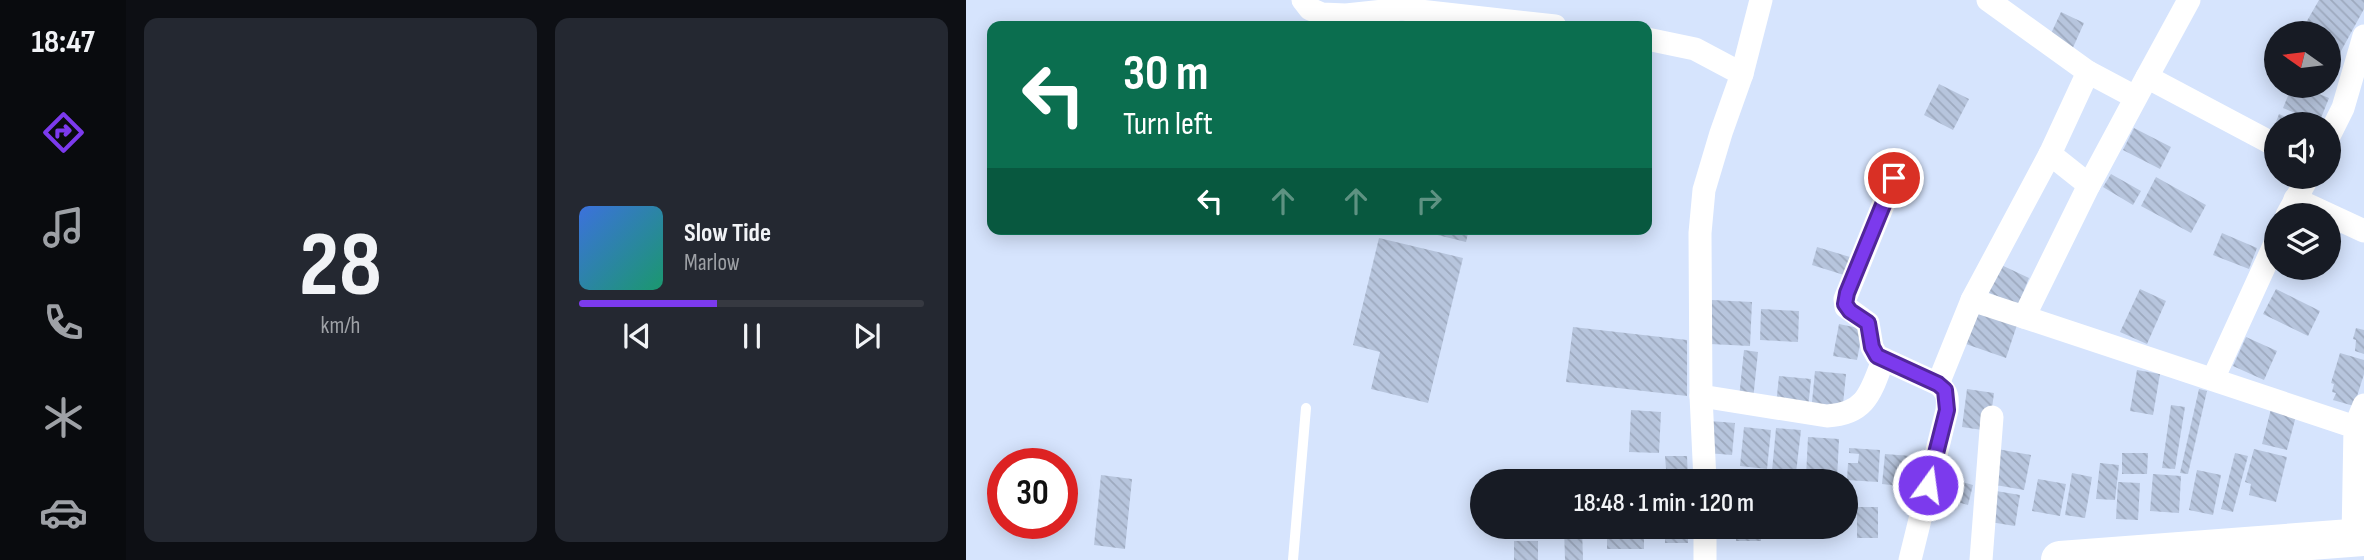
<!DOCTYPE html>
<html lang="en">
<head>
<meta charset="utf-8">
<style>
  body { margin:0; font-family:"Sofia Sans Condensed",sans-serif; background:#242831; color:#f1f3f6; height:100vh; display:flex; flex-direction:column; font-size:26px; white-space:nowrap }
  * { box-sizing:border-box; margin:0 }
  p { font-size:23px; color:#9ea1a6 }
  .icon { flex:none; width:38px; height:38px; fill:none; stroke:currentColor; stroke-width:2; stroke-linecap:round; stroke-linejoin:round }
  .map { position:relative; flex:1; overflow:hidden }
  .panel { display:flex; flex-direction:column; gap:18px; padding:18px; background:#0d0f14; width:840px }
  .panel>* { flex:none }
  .top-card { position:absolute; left:21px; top:21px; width:665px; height:214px; border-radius:14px; box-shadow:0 4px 18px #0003; background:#0b6e4f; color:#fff; overflow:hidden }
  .needle { width:46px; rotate:284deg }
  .buttons { position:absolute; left:1298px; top:21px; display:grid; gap:14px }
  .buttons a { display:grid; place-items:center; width:77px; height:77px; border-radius:50%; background:#171b24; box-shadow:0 4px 18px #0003; font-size:35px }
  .speed { position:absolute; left:21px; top:448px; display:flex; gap:14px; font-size:35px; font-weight:700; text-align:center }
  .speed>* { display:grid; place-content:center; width:91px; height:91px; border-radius:50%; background:#171b24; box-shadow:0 4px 18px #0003; line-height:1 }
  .speed .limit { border:10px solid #d22; background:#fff; color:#111 }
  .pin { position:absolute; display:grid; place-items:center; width:60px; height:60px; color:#fff; margin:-30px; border:4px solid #fff; border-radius:50%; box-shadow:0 2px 7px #0007 }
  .me { position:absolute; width:77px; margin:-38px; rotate:14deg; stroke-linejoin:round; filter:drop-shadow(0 0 5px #0008) }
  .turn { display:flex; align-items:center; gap:24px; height:147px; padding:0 21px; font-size:32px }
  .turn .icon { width:91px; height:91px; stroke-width:2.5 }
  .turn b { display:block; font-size:49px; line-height:60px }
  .lanes { display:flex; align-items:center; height:66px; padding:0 21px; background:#0003; justify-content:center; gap:35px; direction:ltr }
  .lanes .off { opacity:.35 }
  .panel .widget { flex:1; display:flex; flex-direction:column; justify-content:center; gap:10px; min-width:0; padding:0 24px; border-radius:14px; background:#242831 }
  .panel .dial { align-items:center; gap:0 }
  .dial b { font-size:91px; line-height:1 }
  .song { display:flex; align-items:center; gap:21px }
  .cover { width:84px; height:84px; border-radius:10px; background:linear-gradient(135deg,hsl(220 70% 55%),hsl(160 70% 35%)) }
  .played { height:7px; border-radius:4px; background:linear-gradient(90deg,#7c3aed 40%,#363941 40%) }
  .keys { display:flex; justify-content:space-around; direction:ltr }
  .panel .tiles { flex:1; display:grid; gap:18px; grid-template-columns:repeat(2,1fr) }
  .trip { position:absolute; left:504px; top:469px; width:388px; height:70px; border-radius:35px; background:#171b24; box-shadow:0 4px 18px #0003; font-weight:600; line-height:70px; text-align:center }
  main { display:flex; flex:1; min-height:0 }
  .tab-bar { display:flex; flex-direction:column; width:126px; justify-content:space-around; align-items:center; background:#090b0e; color:#9ea1a6 }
  .tab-bar .icon { width:49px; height:49px }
  .tab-bar .on { color:#7c3aed }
  .tab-bar b { font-size:32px; color:#f1f3f6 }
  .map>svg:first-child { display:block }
  .building { fill:url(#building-back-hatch) }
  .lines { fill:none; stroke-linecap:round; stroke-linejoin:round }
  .lane { stroke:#fff; stroke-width:10 }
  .street { stroke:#fff; stroke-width:23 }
  .highway { stroke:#fff; stroke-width:38 }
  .route-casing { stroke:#51269a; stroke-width:18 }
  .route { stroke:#7c3aed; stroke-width:12 }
</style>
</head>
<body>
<main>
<nav class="tab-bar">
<b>18:47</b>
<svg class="icon on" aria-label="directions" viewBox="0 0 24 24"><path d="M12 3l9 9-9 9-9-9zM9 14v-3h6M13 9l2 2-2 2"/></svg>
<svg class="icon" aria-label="music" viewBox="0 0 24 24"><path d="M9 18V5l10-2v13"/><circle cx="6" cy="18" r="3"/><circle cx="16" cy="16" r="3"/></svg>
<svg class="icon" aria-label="phone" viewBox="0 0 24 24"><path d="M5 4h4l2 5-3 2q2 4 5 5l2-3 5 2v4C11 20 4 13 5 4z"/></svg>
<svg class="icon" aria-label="climate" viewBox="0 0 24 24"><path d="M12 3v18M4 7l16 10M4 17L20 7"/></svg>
<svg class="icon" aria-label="car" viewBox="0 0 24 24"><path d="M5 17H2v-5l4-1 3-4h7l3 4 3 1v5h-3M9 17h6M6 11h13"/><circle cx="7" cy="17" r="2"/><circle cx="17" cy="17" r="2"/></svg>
</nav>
<section class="panel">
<div class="tiles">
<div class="widget dial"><b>28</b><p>km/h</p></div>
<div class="widget">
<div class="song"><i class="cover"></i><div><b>Slow Tide</b><p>Marlow</p></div></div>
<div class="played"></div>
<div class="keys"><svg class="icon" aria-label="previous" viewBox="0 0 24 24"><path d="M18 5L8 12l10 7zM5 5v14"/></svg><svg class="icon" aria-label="pause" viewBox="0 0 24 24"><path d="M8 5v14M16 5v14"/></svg><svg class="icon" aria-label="next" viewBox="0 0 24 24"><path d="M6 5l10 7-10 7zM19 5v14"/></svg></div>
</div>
</div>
</section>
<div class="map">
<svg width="1398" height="560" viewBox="0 0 1398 560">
  <defs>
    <pattern id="building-back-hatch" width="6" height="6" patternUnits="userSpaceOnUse" patternTransform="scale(1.75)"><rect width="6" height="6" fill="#b7c5dd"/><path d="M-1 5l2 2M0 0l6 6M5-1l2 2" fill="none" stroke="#9da9be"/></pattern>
  </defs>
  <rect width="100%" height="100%" fill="#d6e4fd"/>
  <!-- building -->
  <g class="building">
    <path d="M1353,0H1398V9L1363,73V33H1334Z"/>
    <path d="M1095,12L1118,23L1105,52L1082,40Z"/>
    <path d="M973,84L1003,99L987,130L958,115Z"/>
    <path d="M1326,86H1333L1363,98L1353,123L1317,108Z"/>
    <path d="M1313,114L1337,124H1311V143L1303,140Z"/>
    <path d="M1168,128L1205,147L1194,169L1157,150Z"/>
    <path d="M1145,174L1175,191L1167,205L1137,187Z"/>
    <path d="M1190,177L1240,205L1225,233L1175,206Z"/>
    <path d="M447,229H503L500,242Z"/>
    <path d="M1256,233L1291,248L1283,269L1247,255Z"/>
    <path d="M413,238L497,258L462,403L405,389L414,352L387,345Z"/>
    <path d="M851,247L884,257L878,275L846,265Z"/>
    <path d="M1031,263L1063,278L1052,305L1019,291Z"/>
    <path d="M1174,289L1200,301L1181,344L1154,332Z"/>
    <path d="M1310,289L1354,311L1342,336L1297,314Z"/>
    <path d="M746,300L786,302L784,346L744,344Z"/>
    <path d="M795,309L833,311L832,342L794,340Z"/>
    <path d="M1011,311L1051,325L1040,358L1000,344Z"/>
    <path d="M873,324L897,329L891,360L867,356Z"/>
    <path d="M607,327L721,340V396L600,382Z"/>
    <path d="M1390,328L1398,330V354L1389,351L1390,340L1387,339Z"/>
    <path d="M1280,337L1311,351L1298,380L1267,366Z"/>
    <path d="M778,350L792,352L787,400L773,398Z"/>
    <path d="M1374,353L1398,360V374L1388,406L1367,400L1370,393L1366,392L1368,384L1365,383Z"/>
    <path d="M1171,370L1194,374L1187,415L1164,411Z"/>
    <path d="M849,371L880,374L876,414L845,412Z"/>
    <path d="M813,376L845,379L842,408L810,405Z"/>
    <path d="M1001,389L1028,393L1023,431L996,427Z"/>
    <path d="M1233,389L1241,391L1222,474L1214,473Z"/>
    <path d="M1205,405L1219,407L1209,469L1196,468Z"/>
    <path d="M1305,409L1330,416L1321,450L1296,444Z"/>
    <path d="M665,410L695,412L693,453L663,452Z"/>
    <path d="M744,421L769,423L766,455L741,453Z"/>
    <path d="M778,427L805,430L801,469L774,466Z"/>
    <path d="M810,428L835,430L830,473L806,471Z"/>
    <path d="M842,437L873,439L871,479L840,477Z"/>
    <path d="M883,448L914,450L912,482L881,480L882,463H892L893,454L883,453Z"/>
    <path d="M1031,449L1065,455L1058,490L1024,484Z"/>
    <path d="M1288,449L1321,457L1310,502L1283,495L1285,484L1279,482Z"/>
    <path d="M1156,453H1182L1181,474H1156Z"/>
    <path d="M1269,453L1282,456L1267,512L1255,509Z"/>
    <path d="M919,454L945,456L942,487L916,484Z"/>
    <path d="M699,456H721L722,481H701Z"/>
    <path d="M1134,463L1153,465L1149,500L1130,499Z"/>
    <path d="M1231,470L1255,475L1247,515L1223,510Z"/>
    <path d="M1106,473L1126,477L1119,518L1099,515Z"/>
    <path d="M968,474L1007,485L1002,505L963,494Z"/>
    <path d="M1187,474L1215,476L1213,513L1184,511Z"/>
    <path d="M135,475L166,479L159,549L128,545Z"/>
    <path d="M1072,479L1100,484L1094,516L1066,511Z"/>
    <path d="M1152,482L1174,483L1172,520L1150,519Z"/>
    <path d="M1030,491L1054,495L1049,526L1024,522Z"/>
    <rect x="891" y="507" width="21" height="31"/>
    <path d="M598,527H616L617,560H599Z"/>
    <rect x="641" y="527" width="37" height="22"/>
    <rect x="699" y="527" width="23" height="16"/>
    <rect x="742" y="527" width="24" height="12"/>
    <rect x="770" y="527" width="25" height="14"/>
    <path d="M804,527H866V531L804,532Z"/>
    <rect x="548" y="541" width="24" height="19"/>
  </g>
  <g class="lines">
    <!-- lane -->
    <path class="lane" d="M327,560L340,408"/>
    <!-- street -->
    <g class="street">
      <path d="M337,0L344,9L356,14L380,15L436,9L589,26"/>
      <path d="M1022,0L1122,72"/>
      <path d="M681,39L729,49L776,74"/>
      <path d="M1181,77L1223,0"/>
      <path d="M1363,136L1377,108L1398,36"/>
      <path d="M1311,146L1181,77L1123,185L1058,317L1389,427L1387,538"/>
      <path d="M1084,154L1123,185"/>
      <path d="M928,178L879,299L880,307L902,323L906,347L911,356L972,384C982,392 982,398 981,410L944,560"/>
      <path d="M1329,199L1398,231"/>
      <path d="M1321,215L1342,177"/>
      <path d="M1006,300L1084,154L1122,72L1169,97"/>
      <path d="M1247,379L1311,239"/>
      <path d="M972,384L1006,300L1058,317"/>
      <path d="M735,396L861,416C900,414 905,392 917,360"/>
      <path d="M1389,427L1398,405"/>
      <path d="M739,481L735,396L734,233L738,190L755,133L776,74L795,0"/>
      <path d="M739,527V560"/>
      <path d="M1015,560L1026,417"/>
    </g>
    <!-- highway -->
    <path class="highway" d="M1094,560L1398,537"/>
  </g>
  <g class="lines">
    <defs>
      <path id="route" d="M928,178L881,293L879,304L884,311L902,323L906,347L911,356L972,384L979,390L981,410L962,485"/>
    </defs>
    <!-- route casing -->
    <use href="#route" class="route-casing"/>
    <!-- route -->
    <use href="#route" class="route"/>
  </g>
</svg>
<div class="buttons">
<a><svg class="needle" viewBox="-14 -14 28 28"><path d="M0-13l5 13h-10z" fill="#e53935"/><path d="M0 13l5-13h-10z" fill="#9ea1a6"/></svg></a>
<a><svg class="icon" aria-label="sound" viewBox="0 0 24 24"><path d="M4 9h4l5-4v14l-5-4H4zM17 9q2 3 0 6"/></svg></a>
<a><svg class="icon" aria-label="layers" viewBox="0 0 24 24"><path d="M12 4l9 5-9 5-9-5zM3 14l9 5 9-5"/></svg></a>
</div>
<div class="speed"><div class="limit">30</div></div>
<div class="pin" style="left:928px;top:178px;background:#d93025"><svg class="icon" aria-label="arrive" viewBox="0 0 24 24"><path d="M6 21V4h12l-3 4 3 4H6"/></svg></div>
<svg class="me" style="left:962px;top:485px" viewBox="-20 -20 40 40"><circle r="17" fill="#7c3aed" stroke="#fff" stroke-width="3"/><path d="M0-11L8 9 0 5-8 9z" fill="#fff"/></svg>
<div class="trip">18:48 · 1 min · 120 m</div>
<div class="top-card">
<div class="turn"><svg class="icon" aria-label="left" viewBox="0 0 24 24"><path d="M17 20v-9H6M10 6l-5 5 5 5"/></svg><div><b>30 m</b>Turn left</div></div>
<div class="lanes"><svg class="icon" aria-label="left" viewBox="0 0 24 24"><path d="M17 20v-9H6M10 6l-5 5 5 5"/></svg><svg class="icon off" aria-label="ahead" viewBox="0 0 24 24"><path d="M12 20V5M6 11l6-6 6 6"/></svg><svg class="icon off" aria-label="ahead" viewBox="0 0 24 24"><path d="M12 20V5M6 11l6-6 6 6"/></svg><svg class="icon off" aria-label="right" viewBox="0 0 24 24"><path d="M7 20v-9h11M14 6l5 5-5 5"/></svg></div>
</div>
</div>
</main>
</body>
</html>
